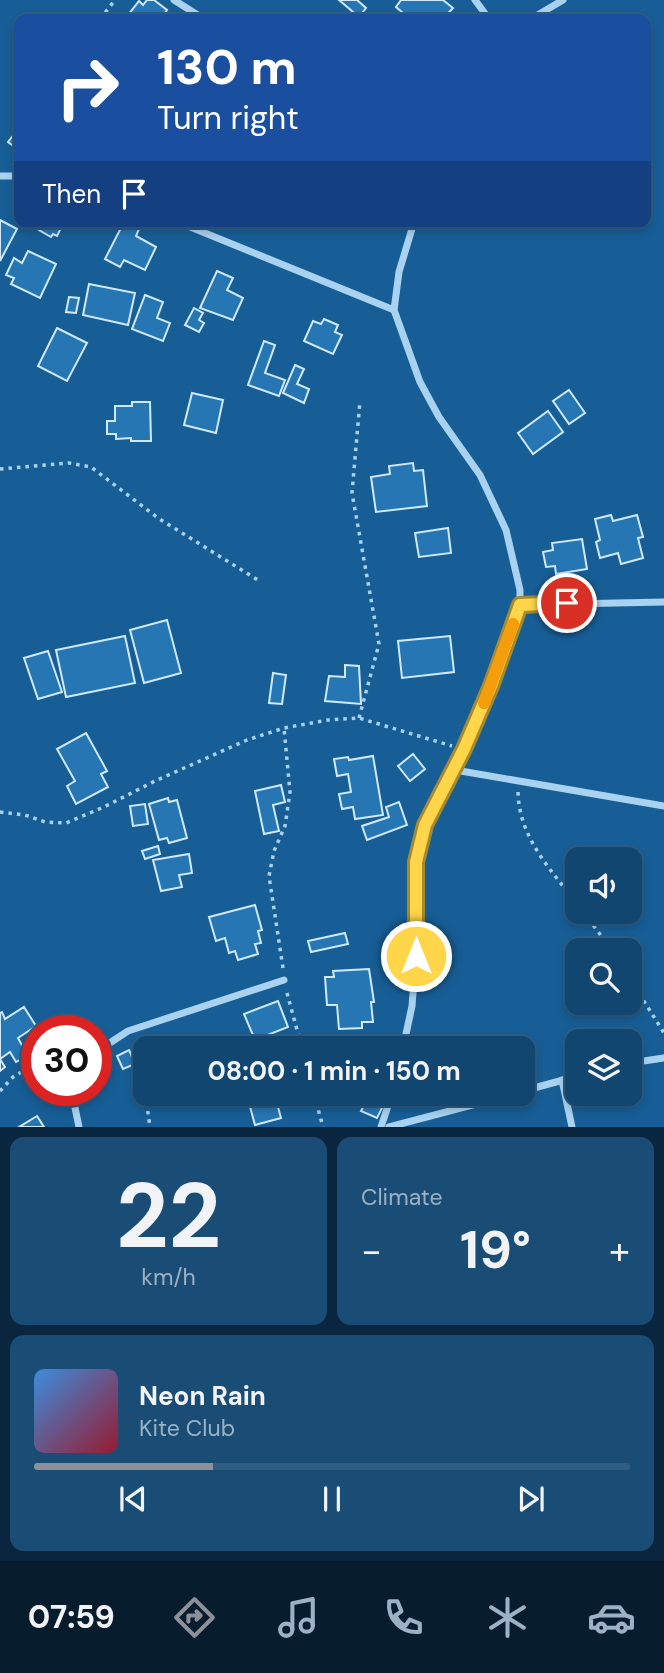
<!DOCTYPE html>
<html lang="en">
<head>
<meta charset="utf-8">
<style>
  body { margin:0; font-family:"DM Sans",sans-serif; background:#1a4d75; color:#f1f3f6; height:100vh; display:flex; flex-direction:column; font-size:26px; white-space:nowrap }
  * { box-sizing:border-box; margin:0 }
  p { font-size:23px; color:#9cb1c3 }
  .icon { flex:none; width:38px; height:38px; fill:none; stroke:currentColor; stroke-width:2; stroke-linecap:round; stroke-linejoin:round }
  .map { position:relative; height:1127px; overflow:hidden }
  .side { display:flex; flex-direction:column; gap:10px; padding:10px; background:#09263e; flex:1 }
  .side>* { flex:none }
  .hud { position:absolute; left:14px; top:14px; width:637px; height:214px; border-radius:14px; box-shadow:0 4px 10px #0003,0 0 0 2px #305e83; background:#1a4fa0; color:#fff; overflow:hidden }
  .tools { position:absolute; left:565px; top:847px; display:grid; gap:14px }
  .tools a { display:grid; place-items:center; width:77px; height:77px; border-radius:14px; background:#114670; box-shadow:0 4px 10px #0003,0 0 0 2px #305e83; font-size:35px }
  .speed { position:absolute; left:21px; top:1015px; display:flex; gap:14px; font-size:35px; font-weight:700; text-align:center }
  .speed>* { display:grid; place-content:center; width:91px; height:91px; border-radius:50%; background:#114670; box-shadow:0 4px 10px #0003,0 0 0 2px #305e83; line-height:1 }
  .speed .limit { border:10px solid #d22; background:#fff; color:#111 }
  .pin { position:absolute; display:grid; place-items:center; width:60px; height:60px; color:#fff; margin:-30px; border:4px solid #fff; border-radius:50%; box-shadow:0 2px 7px #0007 }
  .me { position:absolute; width:77px; margin:-38px; rotate:0deg; stroke-linejoin:round; filter:drop-shadow(0 0 5px #0008) }
  .turn { display:flex; align-items:center; gap:24px; height:147px; padding:0 28px; font-size:32px }
  .turn .icon { width:91px; height:91px; stroke-width:2.5 }
  .turn b { display:block; font-size:49px; line-height:60px }
  .then { display:flex; align-items:center; height:66px; padding:0 28px; background:#0003; gap:14px; font-size:26px }
  .big { font-size:52px; font-weight:700; line-height:1.1 }
  .side .tile { flex:1; display:flex; flex-direction:column; justify-content:center; gap:10px; min-width:0; padding:0 24px; border-radius:14px; background:#1a4d75 }
  .side .dial { align-items:center; gap:0 }
  .dial b { font-size:91px; line-height:1 }
  .song { display:flex; align-items:center; gap:21px }
  .cover { width:84px; height:84px; border-radius:10px; background:linear-gradient(135deg,hsl(210 70% 55%),hsl(350 70% 35%)) }
  .played { height:7px; border-radius:4px; background:linear-gradient(90deg,#8c9099 30%,#305e83 30%) }
  .keys { display:flex; justify-content:space-around; direction:ltr }
  .heat { display:flex; justify-content:space-between; align-items:center; font-size:38px; direction:ltr }
  .side .tiles { flex:1; display:grid; gap:10px; grid-template-columns:1fr 1fr }
  .tile:last-child { grid-column:span 2 }
  .trip { position:absolute; left:133px; top:1036px; width:402px; height:70px; border-radius:14px; background:#114670; box-shadow:0 4px 10px #0003,0 0 0 2px #305e83; font-weight:700; line-height:70px; text-align:center }
  .menu { display:flex; height:112px; justify-content:space-around; align-items:center; background:#071c2d; color:#9cb1c3 }
  .menu .icon { width:49px; height:49px }
  .menu .active { color:#8c9099 }
  .menu b { font-size:32px; color:#f1f3f6 }
  .map>svg:first-child { display:block }
  .building { fill:#2676b4; stroke:#d0e9fc; stroke-width:2 }
  .lines { fill:none; stroke-linecap:round; stroke-linejoin:round }
  .path { stroke:#a9d2f1; stroke-width:3.5; stroke-dasharray:3.5 5; stroke-linecap:butt }
  .minor { stroke:#a9d2f1; stroke-width:7 }
  .route-casing { stroke:#a68a30; stroke-width:18 }
  .route { stroke:#ffd54a; stroke-width:12 }
  .slow { stroke:#f59e0b; stroke-width:12 }
</style>
</head>
<body>
<div class="map">
<svg width="664" height="1127" viewBox="0 0 664 1127">
  <rect width="100%" height="100%" fill="#175e96"/>
  <!-- building -->
  <g class="building">
    <path d="M147,0H154L167,10L160,19H125L139,1L143,5Z"/>
    <path d="M339,0H357L366,8L359,17Z"/>
    <path d="M401,0H443L453,8L443,19H408L409,18L396,7Z"/>
    <path d="M19,128V150L8,142Z"/>
    <path d="M0,220L17,229L0,261Z"/>
    <path d="M33,222H64L57,236L53,234L51,237L39,230L41,226Z"/>
    <path d="M124,222L139,229L136,236L156,247L145,270L124,260L120,267L105,259Z"/>
    <path d="M28,251L56,264L40,298L11,284L14,278L6,275L14,258L22,263Z"/>
    <path d="M217,271L233,278L227,290L243,298L233,320L200,308Z"/>
    <path d="M89,284L135,293L128,325L83,315Z"/>
    <path d="M145,295L163,302L157,318L170,323L163,341L132,329Z"/>
    <path d="M69,297L79,298L76,313L66,312Z"/>
    <path d="M194,308L203,313L199,320L204,323L199,332L185,325Z"/>
    <path d="M324,319L338,325L335,332L342,335L333,354L304,341L313,321L321,324Z"/>
    <path d="M57,328L87,343L67,381L38,366Z"/>
    <path d="M264,341L275,345L265,373L285,380L279,396L248,385Z"/>
    <path d="M295,365L304,369L297,384L309,389L304,403L283,393Z"/>
    <path d="M569,390L585,413L569,424L553,401Z"/>
    <path d="M192,393L223,400L216,433L184,425Z"/>
    <path d="M132,402H150L151,441H131V438L116,439V434H107V421H115V406H132Z"/>
    <path d="M548,411L563,432L533,454L518,433Z"/>
    <path d="M413,463L414,471L423,470L427,506L376,512L371,477L390,474L389,466Z"/>
    <path d="M611,515L613,521L637,515L643,537L638,538L643,558L621,564L618,553L600,558L596,542L600,540L595,519Z"/>
    <path d="M448,528L451,553L419,557L415,533Z"/>
    <path d="M582,539L587,569L556,574L555,566L546,567L543,552L553,550L552,543Z"/>
    <path d="M167,620L181,673L144,683L130,630Z"/>
    <path d="M125,636L135,683L66,697L56,650Z"/>
    <path d="M450,636L454,672L402,678L398,641Z"/>
    <path d="M48,651L62,692L38,699L24,658Z"/>
    <path d="M345,665L359,666L361,704L325,701L329,676L345,677Z"/>
    <path d="M273,673L286,675L282,704L269,703Z"/>
    <path d="M86,733L107,771L101,774L108,787L76,804L67,786L75,781L57,749Z"/>
    <path d="M413,754L425,769L410,781L398,766Z"/>
    <path d="M373,756L383,815L355,819L353,807L342,809L339,794L351,792L348,774L337,776L334,759L348,757L349,760Z"/>
    <path d="M281,785L285,802L273,805L279,831L264,834L255,791Z"/>
    <path d="M168,798L169,802L177,800L187,838L169,843L167,838L159,840L149,804Z"/>
    <path d="M399,802L407,825L367,840L362,826L389,817L386,807Z"/>
    <path d="M145,804L148,824L133,826L130,806Z"/>
    <path d="M158,846L160,854L145,859L142,851Z"/>
    <path d="M189,854L192,873L179,875L182,887L161,891L153,860Z"/>
    <path d="M255,905L262,930L258,931L261,943L255,944L258,954L238,960L235,951L229,953L225,938L216,941L209,917Z"/>
    <path d="M345,933L348,944L311,952L308,941Z"/>
    <path d="M369,969L374,1002H371L373,1022H362V1028L339,1029L337,1005H327L325,977H334L333,971Z"/>
    <path d="M278,1001L288,1027L255,1040L244,1014Z"/>
    <path d="M24,1007L36,1026L18,1038L28,1056L16,1062L10,1052L0,1059L5,1067L0,1071V1013L2,1012L5,1019Z"/>
    <path d="M129,1050L135,1064L123,1069L117,1056Z"/>
    <path d="M370,1094H380L387,1098L377,1118L361,1111Z"/>
    <path d="M275,1096L281,1118L255,1125L249,1103Z"/>
    <path d="M37,1116L44,1127H19Z"/>
  </g>
  <g class="lines">
    <!-- path -->
    <g class="path">
      <path d="M100,19L115,0"/>
      <path d="M0,469L69,463L91,467L158,518L261,582"/>
      <path d="M359,718L379,644L352,493L360,401"/>
      <path d="M518,792C519,838 551,870 578,905"/>
      <path d="M0,812L25,815L45,822L66,823L104,807L155,781L247,740L284,728L328,720L359,718L452,746"/>
      <path d="M583,912L612,950"/>
      <path d="M283,968L269,876L274,851L285,826L290,792L284,728"/>
      <path d="M630,979L664,1033"/>
      <path d="M287,993L302,1048"/>
      <path d="M157,1048L160,1033"/>
      <path d="M0,1091L13,1077L37,1063"/>
      <path d="M148,1094L147,1106L150,1127"/>
      <path d="M314,1094L323,1127"/>
    </g>
    <!-- minor -->
    <g class="minor">
      <path d="M174,0L204,19"/>
      <path d="M475,0L489,19"/>
      <path d="M531,19L563,0"/>
      <path d="M0,176H19"/>
      <path d="M178,222L394,310"/>
      <path d="M520,605L664,602"/>
      <path d="M455,770L664,806"/>
      <path d="M403,1048L412,1006L416,955V862L425,825L464,749L491,686L520,605V590L506,530L480,475L439,417L420,382L394,310L399,272L414,222"/>
      <path d="M96,1052L128,1031L284,980"/>
      <path d="M630,1063L664,1058"/>
      <path d="M562,1080L572,1127"/>
      <path d="M75,1090L73,1098L79,1127"/>
      <path d="M523,1091L578,1076"/>
      <path d="M381,1127L392,1094"/>
      <path d="M389,1127L514,1094"/>
    </g>
  </g>
  <g class="lines">
    <defs>
      <path id="route" d="M416,956V862L425,825L464,749L491,686L520,605L567,603"/>
    </defs>
    <!-- route casing -->
    <use href="#route" class="route-casing"/>
    <!-- route -->
    <use href="#route" class="route"/>
    <!-- slow -->
    <path class="slow" d="M484,703L513,624"/>
  </g>
</svg>
<div class="tools">
<a><svg class="icon" aria-label="sound" viewBox="0 0 24 24"><path d="M4 9h4l5-4v14l-5-4H4zM17 9q2 3 0 6"/></svg></a>
<a><svg class="icon" aria-label="search" viewBox="0 0 24 24"><circle cx="10" cy="10" r="6"/><path d="M15 15l6 6"/></svg></a>
<a><svg class="icon" aria-label="layers" viewBox="0 0 24 24"><path d="M12 4l9 5-9 5-9-5zM3 14l9 5 9-5"/></svg></a>
</div>
<div class="speed"><div class="limit">30</div></div>
<div class="pin" style="left:567px;top:603px;background:#d93025"><svg class="icon" aria-label="arrive" viewBox="0 0 24 24"><path d="M6 21V4h12l-3 4 3 4H6"/></svg></div>
<svg class="me" style="left:416px;top:956px" viewBox="-20 -20 40 40"><circle r="17" fill="#ffd54a" stroke="#fff" stroke-width="3"/><path d="M0-11L8 9 0 5-8 9z" fill="#fff"/></svg>
<div class="trip">08:00 · 1 min · 150 m</div>
<div class="hud">
<div class="turn"><svg class="icon" aria-label="right" viewBox="0 0 24 24"><path d="M7 20v-9h11M14 6l5 5-5 5"/></svg><div><b>130 m</b>Turn right</div></div>
<div class="then">Then<svg class="icon" aria-label="arrive" viewBox="0 0 24 24"><path d="M6 21V4h12l-3 4 3 4H6"/></svg></div>
</div>
</div>
<section class="side">
<div class="tiles">
<div class="tile dial"><b>22</b><p>km/h</p></div>
<div class="tile"><p>Climate</p>
<div class="heat"><a>−</a><b class="big">19°</b><a>+</a></div>
</div>
<div class="tile">
<div class="song"><i class="cover"></i><div><b>Neon Rain</b><p>Kite Club</p></div></div>
<div class="played"></div>
<div class="keys"><svg class="icon" aria-label="previous" viewBox="0 0 24 24"><path d="M18 5L8 12l10 7zM5 5v14"/></svg><svg class="icon" aria-label="pause" viewBox="0 0 24 24"><path d="M8 5v14M16 5v14"/></svg><svg class="icon" aria-label="next" viewBox="0 0 24 24"><path d="M6 5l10 7-10 7zM19 5v14"/></svg></div>
</div>
</div>
</section>
<nav class="menu">
<b>07:59</b>
<svg class="icon active" aria-label="directions" viewBox="0 0 24 24"><path d="M12 3l9 9-9 9-9-9zM9 14v-3h6M13 9l2 2-2 2"/></svg>
<svg class="icon" aria-label="music" viewBox="0 0 24 24"><path d="M9 18V5l10-2v13"/><circle cx="6" cy="18" r="3"/><circle cx="16" cy="16" r="3"/></svg>
<svg class="icon" aria-label="phone" viewBox="0 0 24 24"><path d="M5 4h4l2 5-3 2q2 4 5 5l2-3 5 2v4C11 20 4 13 5 4z"/></svg>
<svg class="icon" aria-label="climate" viewBox="0 0 24 24"><path d="M12 3v18M4 7l16 10M4 17L20 7"/></svg>
<svg class="icon" aria-label="car" viewBox="0 0 24 24"><path d="M5 17H2v-5l4-1 3-4h7l3 4 3 1v5h-3M9 17h6M6 11h13"/><circle cx="7" cy="17" r="2"/><circle cx="17" cy="17" r="2"/></svg>
</nav>
</body>
</html>
